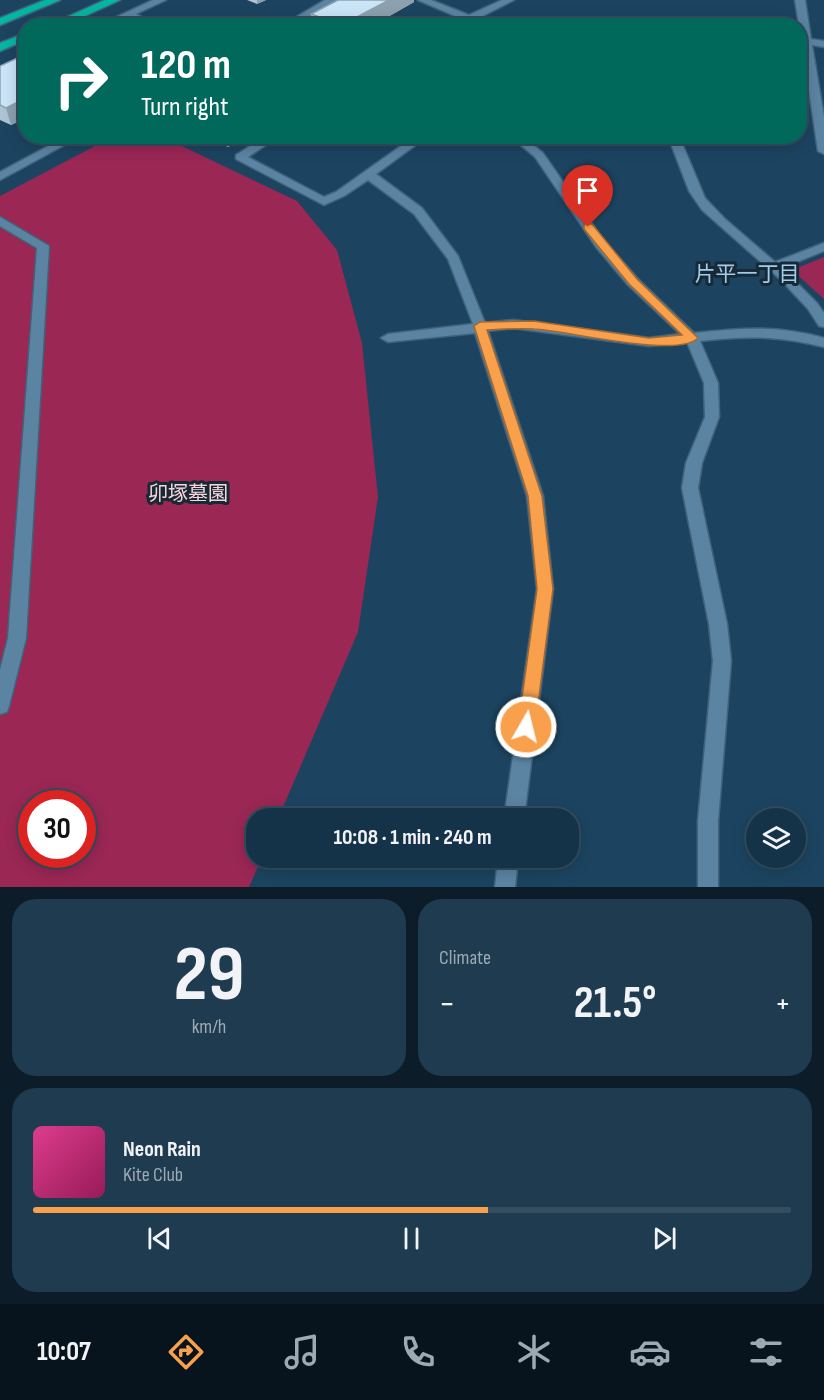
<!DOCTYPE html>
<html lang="en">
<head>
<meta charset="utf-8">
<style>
  body { margin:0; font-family:"Sofia Sans Condensed","Noto Sans JP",sans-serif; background:#1e3b4f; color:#f1f3f6; height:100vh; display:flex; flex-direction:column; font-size:22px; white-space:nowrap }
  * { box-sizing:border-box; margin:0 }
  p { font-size:20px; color:#9daab4 }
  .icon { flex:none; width:33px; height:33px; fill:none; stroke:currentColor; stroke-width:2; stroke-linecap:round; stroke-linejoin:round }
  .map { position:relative; height:887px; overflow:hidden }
  .details { display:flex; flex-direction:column; gap:12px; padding:12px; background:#0c1c28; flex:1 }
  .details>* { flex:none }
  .top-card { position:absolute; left:18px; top:18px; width:789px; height:126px; border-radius:24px; box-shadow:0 3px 15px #0003,0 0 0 2px #344e60; background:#00695c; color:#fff; overflow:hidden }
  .buttons { position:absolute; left:746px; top:808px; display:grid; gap:12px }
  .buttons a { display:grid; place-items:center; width:60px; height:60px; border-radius:50%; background:#153348; box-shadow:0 3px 15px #0003,0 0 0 2px #344e60; font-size:30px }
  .speed { position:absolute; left:18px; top:790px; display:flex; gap:12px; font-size:30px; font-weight:700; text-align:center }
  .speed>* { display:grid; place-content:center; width:78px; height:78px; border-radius:50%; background:#153348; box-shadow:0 3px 15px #0003,0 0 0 2px #344e60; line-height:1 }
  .speed .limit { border:9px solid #d22; background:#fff; color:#111 }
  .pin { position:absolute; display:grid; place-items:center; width:51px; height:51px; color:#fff; margin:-62px -26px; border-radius:50% 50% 50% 0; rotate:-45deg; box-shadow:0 0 6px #0007 }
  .pin .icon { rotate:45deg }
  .me { position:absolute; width:66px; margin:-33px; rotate:8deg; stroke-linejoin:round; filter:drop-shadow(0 0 4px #0008) }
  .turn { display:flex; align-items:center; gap:21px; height:126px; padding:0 24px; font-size:27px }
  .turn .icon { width:78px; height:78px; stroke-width:2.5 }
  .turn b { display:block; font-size:42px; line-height:51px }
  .big { font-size:45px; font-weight:700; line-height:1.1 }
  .details .card { flex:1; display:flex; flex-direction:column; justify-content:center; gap:9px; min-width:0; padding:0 21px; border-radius:24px; background:#1e3b4f }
  .details .dial { align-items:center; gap:0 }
  .dial b { font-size:78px; line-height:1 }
  .song { display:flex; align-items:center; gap:18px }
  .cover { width:72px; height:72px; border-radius:9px; background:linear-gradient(135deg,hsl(330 70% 55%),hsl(330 70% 35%)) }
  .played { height:6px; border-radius:3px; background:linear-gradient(90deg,#f9a04c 60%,#344e60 60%) }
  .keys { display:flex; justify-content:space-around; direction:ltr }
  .heat { display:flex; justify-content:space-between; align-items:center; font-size:33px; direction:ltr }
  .details .tiles { flex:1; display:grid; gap:12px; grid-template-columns:1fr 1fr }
  .card:last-child { grid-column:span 2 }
  .trip { position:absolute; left:246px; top:808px; width:333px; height:60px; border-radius:24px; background:#153348; box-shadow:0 3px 15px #0003,0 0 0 2px #344e60; font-weight:700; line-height:60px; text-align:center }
  .tab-bar { display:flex; height:96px; justify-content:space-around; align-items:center; background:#08141d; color:#9daab4 }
  .tab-bar .icon { width:42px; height:42px }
  .tab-bar .current { color:#f9a04c }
  .tab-bar b { font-size:27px; color:#f1f3f6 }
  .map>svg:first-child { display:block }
  .green { fill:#9a2754; fill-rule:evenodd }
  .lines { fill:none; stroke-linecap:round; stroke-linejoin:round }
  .street-casing { stroke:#40637b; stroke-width:3 }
  .secondary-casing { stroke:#40637b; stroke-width:3 }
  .highway-casing { stroke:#40637b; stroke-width:3 }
  .street { fill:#5b84a3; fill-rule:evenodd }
  .secondary { fill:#5b84a3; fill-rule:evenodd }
  .highway { fill:#03b6a2; fill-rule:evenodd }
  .wall { fill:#aec4d5 }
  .shaded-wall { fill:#8da0ae }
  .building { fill:#cae4f8; stroke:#8da0ae; stroke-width:1.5 }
  .route { fill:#f9a04c; stroke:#a26831; stroke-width:1.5 }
  .labels { text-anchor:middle; stroke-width:6; stroke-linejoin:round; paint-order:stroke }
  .park-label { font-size:20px; fill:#f7d5dd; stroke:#182936 }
  .neighbourhood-label { font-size:21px; fill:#a0cced; stroke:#182936 }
</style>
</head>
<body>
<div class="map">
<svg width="824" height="887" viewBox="0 0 824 887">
  <rect width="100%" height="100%" fill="#1c4460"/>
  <!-- green -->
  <g class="green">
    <path d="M112,137H163L297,201L337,250L362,343L378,497L358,632L278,819H256V858H262L249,887H0V196ZM32,804H82V855H32Z"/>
    <path d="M824,257V299L792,270Z"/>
  </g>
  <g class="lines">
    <defs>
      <g id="street">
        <path d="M153,0H166L136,14L160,26H147L128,18L110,26H97Z"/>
        <path d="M418,0H431L469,15L502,0H514L477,19L491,26H477L470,22L464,26H451L462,19Z"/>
        <path d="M795,0H805L811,39L824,41V47L812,45L824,117V154L818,151L802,44H800L801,38Z"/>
        <path d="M643,23H669L673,26H639Z"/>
        <path d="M266,136H279L248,157L324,197L336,192L415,136H428L376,174L422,208L458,256L485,323L513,320L649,338L680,334L628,285L596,247L535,157L510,136H522L543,153L604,241L638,279L694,333C741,328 778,325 824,338V347C777,335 747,336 700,341L718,383L719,417L702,463L698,488L727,624L731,661L718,821V887H698V821L713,661L709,624L682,488L686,463L705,417L704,383L687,342L649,346L513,328L488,331L543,496L553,589L524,819H504L537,589L527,496L475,333L388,342L381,338L388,334L473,324L448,259L414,214L368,180L344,196L324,205L236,159V155Z"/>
        <path d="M668,136H679L705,198L725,219L775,262L824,243V251L782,268L817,303L824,313V327L819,326L808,309L780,279L702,210L689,191Z"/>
        <path d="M0,217L49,246L26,638L9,706L7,712L0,714V670L8,638L37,248L0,226Z"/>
        <path d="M498,858H518L515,887H495Z"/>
      </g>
      <g id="secondary">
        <path d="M325,0H337L293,26H281Z"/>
        <path d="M67,136H81L0,180V172Z"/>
      </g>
      <g id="highway">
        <path d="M45,0H60L0,25V18Z"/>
        <path d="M105,0H120L63,26H47Z"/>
        <path d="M26,33V40L0,51V43Z"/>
      </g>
    </defs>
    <!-- street casing -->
    <use href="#street" class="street-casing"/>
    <!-- secondary casing -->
    <use href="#secondary" class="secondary-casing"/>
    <!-- highway casing -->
    <use href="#highway" class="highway-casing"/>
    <!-- street -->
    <use href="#street" class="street"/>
    <!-- secondary -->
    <use href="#secondary" class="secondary"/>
    <!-- highway -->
    <use href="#highway" class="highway"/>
  </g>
  <!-- wall -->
  <g class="wall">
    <path d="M247,0H266L257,4Z"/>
    <path d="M414,2L372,26H312L311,14Z"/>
    <path d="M26,54V118L11,125L0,120V66Z"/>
    <path d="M205,136H245L228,147Z"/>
  </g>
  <!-- shaded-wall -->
  <g class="shaded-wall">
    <path d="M257,0H266L257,4Z"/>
    <path d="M389,0H414V2L372,26H342Z"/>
    <path d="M26,98V118L11,125L6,108Z"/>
    <path d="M227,136H245L228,147Z"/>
  </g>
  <!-- building -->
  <g class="building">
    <path d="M338,0H389L342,25L311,14Z"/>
    <path d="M26,54V98L6,108L0,105V66Z"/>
  </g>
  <!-- route -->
  <path class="route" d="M584,224H592L637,279L698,338C678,359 565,330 534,329C518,328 503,329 487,330L542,496L553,589L535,727L532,732L526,735L520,732L518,727L537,589L528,496L474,326L480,322L534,321L649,338L682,335L629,284L584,229Z"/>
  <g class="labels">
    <!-- park labels -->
    <g class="park-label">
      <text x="188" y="500">卯塚墓園</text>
    </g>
    <!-- neighbourhood labels -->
    <g class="neighbourhood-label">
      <text x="747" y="281">片平一丁目</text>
    </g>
  </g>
</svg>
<div class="buttons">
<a><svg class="icon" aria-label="layers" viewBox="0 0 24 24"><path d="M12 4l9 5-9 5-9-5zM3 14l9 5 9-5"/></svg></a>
</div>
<div class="speed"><div class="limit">30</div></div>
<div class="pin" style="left:588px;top:227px;background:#d93025"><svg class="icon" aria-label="arrive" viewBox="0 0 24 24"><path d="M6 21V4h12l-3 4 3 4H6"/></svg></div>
<svg class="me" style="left:526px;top:727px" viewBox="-20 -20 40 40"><circle r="17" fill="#f9a04c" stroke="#fff" stroke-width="3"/><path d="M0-11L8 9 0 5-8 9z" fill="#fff"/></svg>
<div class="trip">10:08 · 1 min · 240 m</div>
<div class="top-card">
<div class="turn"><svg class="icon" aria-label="right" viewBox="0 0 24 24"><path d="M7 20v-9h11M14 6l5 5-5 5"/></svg><div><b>120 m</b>Turn right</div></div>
</div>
</div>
<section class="details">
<div class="tiles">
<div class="card dial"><b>29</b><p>km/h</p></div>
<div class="card"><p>Climate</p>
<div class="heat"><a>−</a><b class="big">21.5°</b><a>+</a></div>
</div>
<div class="card">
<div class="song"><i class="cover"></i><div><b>Neon Rain</b><p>Kite Club</p></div></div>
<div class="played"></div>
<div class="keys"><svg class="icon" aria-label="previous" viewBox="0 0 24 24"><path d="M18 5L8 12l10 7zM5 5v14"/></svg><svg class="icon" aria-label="pause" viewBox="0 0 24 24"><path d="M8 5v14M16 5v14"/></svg><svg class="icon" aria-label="next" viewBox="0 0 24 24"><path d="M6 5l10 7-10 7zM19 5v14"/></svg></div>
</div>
</div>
</section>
<nav class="tab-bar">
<b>10:07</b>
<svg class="icon current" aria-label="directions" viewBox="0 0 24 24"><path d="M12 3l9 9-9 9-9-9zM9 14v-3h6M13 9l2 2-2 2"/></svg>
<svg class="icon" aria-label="music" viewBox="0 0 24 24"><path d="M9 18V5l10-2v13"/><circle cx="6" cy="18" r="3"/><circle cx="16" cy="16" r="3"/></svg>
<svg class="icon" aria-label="phone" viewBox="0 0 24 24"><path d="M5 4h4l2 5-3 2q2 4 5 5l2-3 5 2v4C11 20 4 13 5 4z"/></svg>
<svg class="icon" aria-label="climate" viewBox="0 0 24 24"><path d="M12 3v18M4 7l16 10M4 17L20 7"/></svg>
<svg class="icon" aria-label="car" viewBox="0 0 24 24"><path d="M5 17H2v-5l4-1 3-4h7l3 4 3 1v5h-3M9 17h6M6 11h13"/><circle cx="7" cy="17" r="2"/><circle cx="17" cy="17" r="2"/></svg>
<svg class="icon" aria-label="filters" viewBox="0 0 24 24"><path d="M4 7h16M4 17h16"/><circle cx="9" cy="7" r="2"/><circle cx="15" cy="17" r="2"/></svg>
</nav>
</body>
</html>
